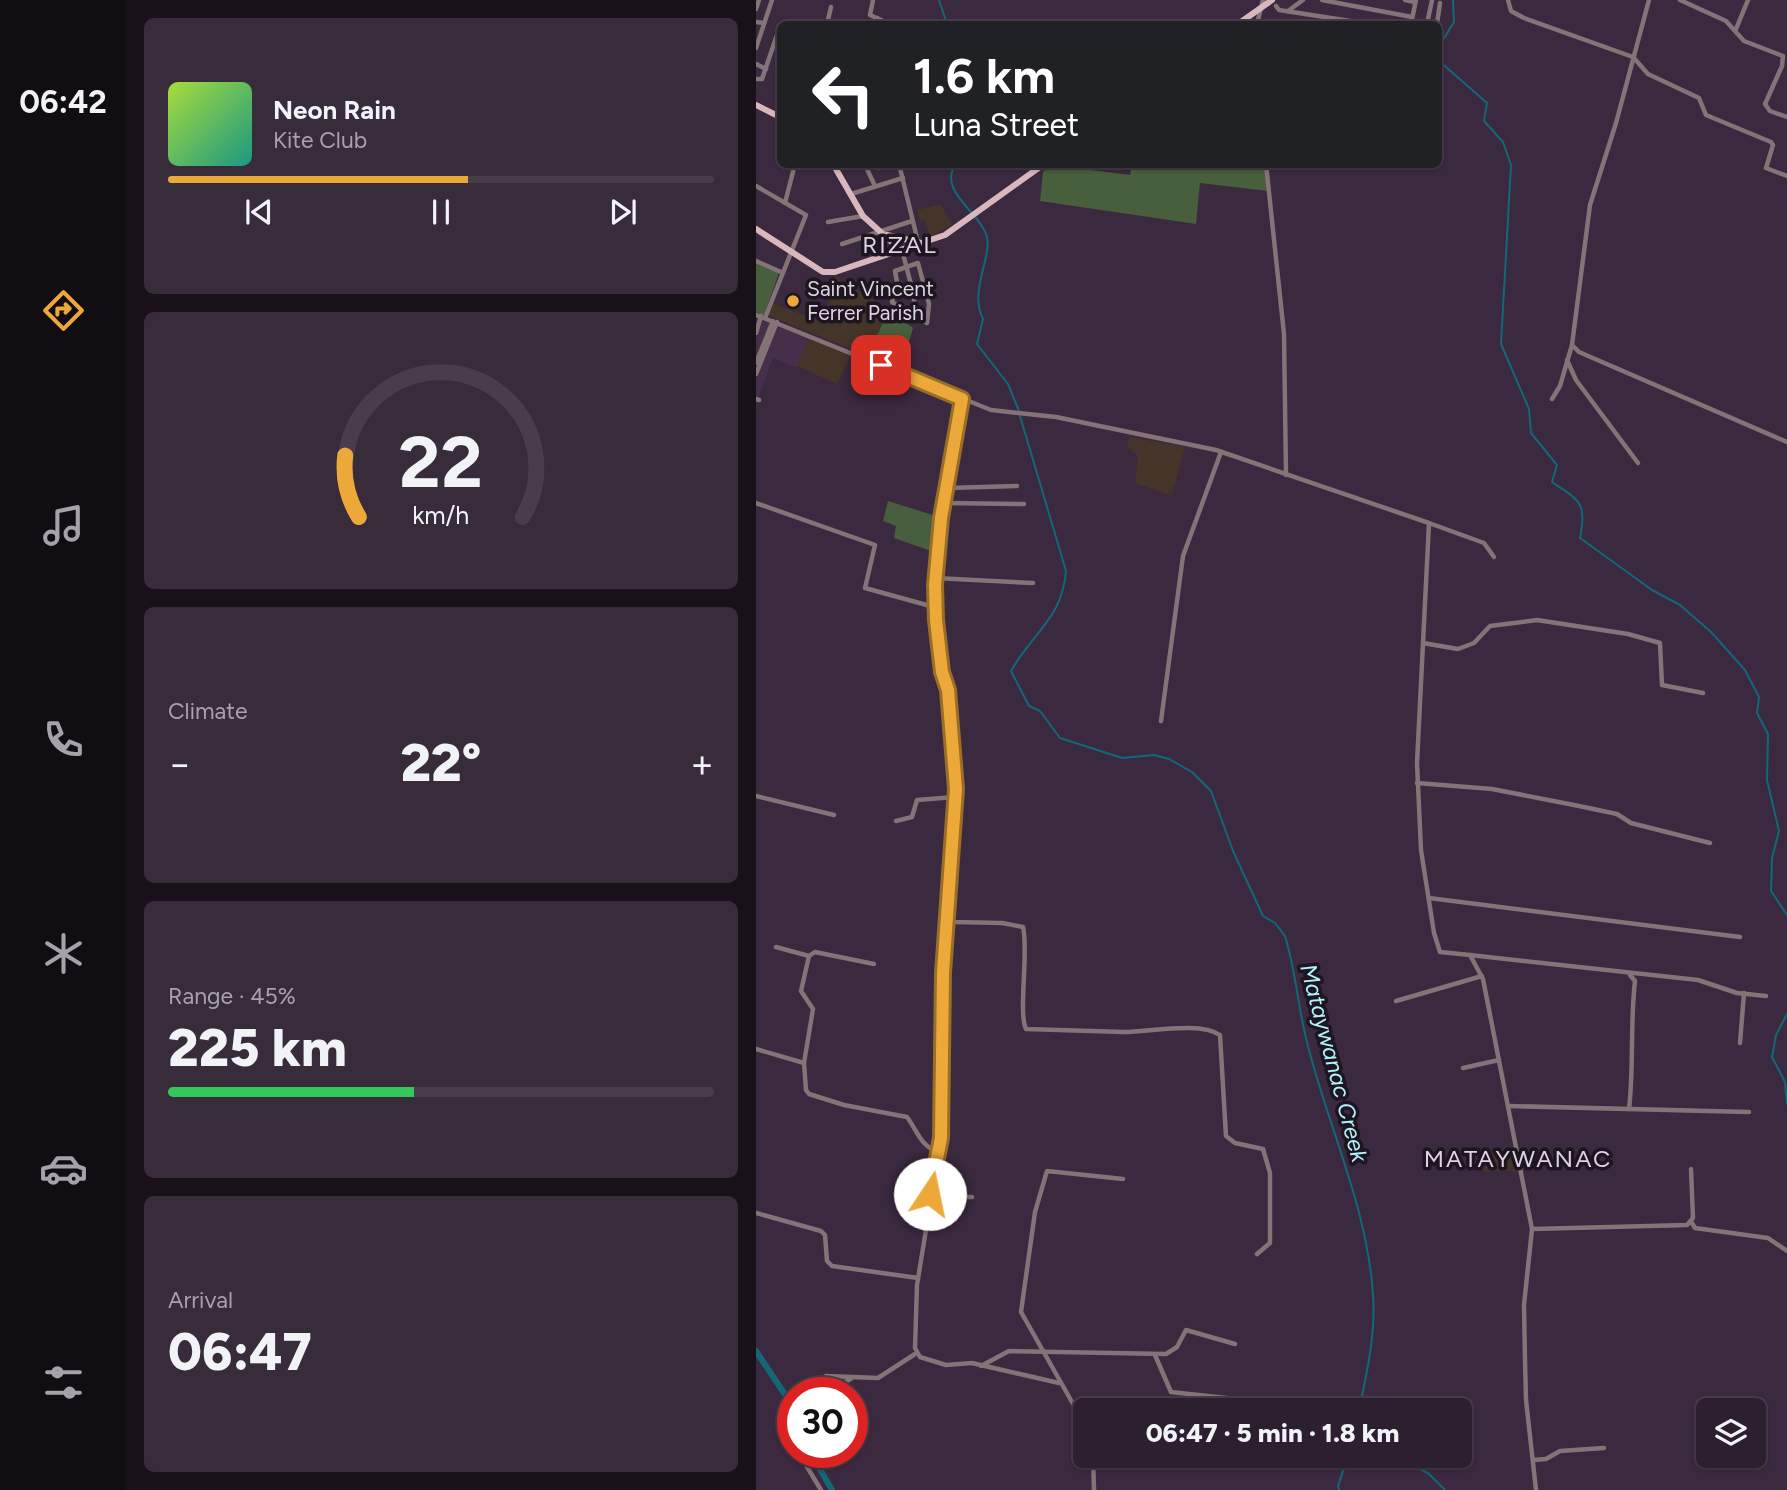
<!DOCTYPE html>
<html lang="en">
<head>
<meta charset="utf-8">
<style>
  body { margin:0; font-family:Figtree,sans-serif; background:#382c3b; color:#f1f3f6; height:100vh; display:flex; flex-direction:column; font-size:26px; white-space:nowrap }
  * { box-sizing:border-box; margin:0 }
  p { font-size:23px; color:#a6a2aa }
  .icon { flex:none; width:38px; height:38px; fill:none; stroke:currentColor; stroke-width:2; stroke-linecap:round; stroke-linejoin:round }
  .map { position:relative; flex:1; overflow:hidden }
  .side { display:flex; flex-direction:column; gap:18px; padding:18px; background:#18111a; width:630px }
  .side>* { flex:none }
  .top-card { position:absolute; left:21px; top:21px; width:665px; height:147px; border-radius:10px; box-shadow:0 2px 5px #0004,0 0 0 2px #483d4b; background:#202124; color:#fff; overflow:hidden }
  .tools { position:absolute; left:940px; top:1398px; display:grid; gap:14px }
  .tools a { display:grid; place-items:center; width:70px; height:70px; border-radius:10px; background:#2c1f2f; box-shadow:0 2px 5px #0004,0 0 0 2px #483d4b; font-size:35px }
  .speed { position:absolute; left:21px; top:1377px; display:flex; gap:14px; font-size:35px; font-weight:700; text-align:center }
  .speed>* { display:grid; place-content:center; width:91px; height:91px; border-radius:50%; background:#2c1f2f; box-shadow:0 2px 5px #0004,0 0 0 2px #483d4b; line-height:1 }
  .speed .limit { border:10px solid #d22; background:#fff; color:#111 }
  .pin { position:absolute; display:grid; place-items:center; width:60px; height:60px; color:#fff; margin:-30px; border-radius:14px; box-shadow:0 4px 10px #0006 }
  .me { position:absolute; width:77px; margin:-38px; rotate:11deg; stroke-linejoin:round; filter:drop-shadow(0 0 5px #0008) }
  .turn { display:flex; align-items:center; gap:24px; height:147px; padding:0 21px; font-size:32px }
  .turn .icon { width:91px; height:91px; stroke-width:2.5 }
  .turn b { display:block; font-size:49px; line-height:60px }
  .big { font-size:52px; font-weight:800; line-height:1.1 }
  .side .tile { flex:1; display:flex; flex-direction:column; justify-content:center; gap:10px; min-width:0; padding:0 24px; border-radius:10px; background:#382c3b }
  .side .dial { align-items:center; gap:0 }
  .dial svg { height:182px; overflow:visible; fill:none; stroke:#483d4b; stroke-width:7; stroke-linecap:round; text-anchor:middle }
  .dial text { fill:#f1f3f6; stroke:none }
  .song { display:flex; align-items:center; gap:21px }
  .cover { width:84px; height:84px; border-radius:10px; background:linear-gradient(135deg,hsl(80 70% 55%),hsl(170 70% 35%)) }
  .played { height:7px; border-radius:4px; background:linear-gradient(90deg,#eca93a 55%,#483d4b 55%) }
  .keys { display:flex; justify-content:space-around; direction:ltr }
  .heat { display:flex; justify-content:space-between; align-items:center; font-size:38px; direction:ltr }
  .charge { height:10px; border-radius:5px; background:linear-gradient(90deg,#34c759 45%,#483d4b 0) }
  .trip { position:absolute; left:317px; top:1398px; width:399px; height:70px; border-radius:10px; background:#2c1f2f; box-shadow:0 2px 5px #0004,0 0 0 2px #483d4b; font-weight:800; line-height:70px; text-align:center }
  main { display:flex; flex:1; min-height:0 }
  .menu { display:flex; flex-direction:column; width:126px; justify-content:space-around; align-items:center; background:#120c13; color:#a6a2aa }
  .menu .icon { width:49px; height:49px }
  .menu .on { color:#eca93a }
  .menu b { font-size:32px; color:#f1f3f6 }
  .map>svg:first-child { display:block }
  .built { fill:#462f4b }
  .education { fill:#443528 }
  .green { fill:#475f3c }
  .lines { fill:none; stroke-linecap:round; stroke-linejoin:round }
  .stream { stroke:#126877; stroke-width:2 }
  .river { stroke:#126877; stroke-width:6 }
  .minor { stroke:#847477; stroke-width:4.5 }
  .major { stroke:#d8b7bd; stroke-width:6 }
  .route-casing { stroke:#996e26; stroke-width:18 }
  .route { stroke:#eca93a; stroke-width:12 }
  .poi-dot { fill:#eca93a; stroke:#1d151f; stroke-width:2.5 }
  .labels { text-anchor:middle; stroke-width:7; stroke-linejoin:round; paint-order:stroke }
  .poi-label { font-size:21px; fill:#dfd3e1; stroke:#1d151f; text-anchor:start }
  .water-label { font-size:23px; font-style:italic; fill:#b2f1fe; stroke:#1d151f }
  .quarter-label { font-size:24px; letter-spacing:2px; fill:#dfd3e1; stroke:#1d151f }
</style>
</head>
<body>
<main>
<nav class="menu">
<b>06:42</b>
<svg class="icon on" aria-label="directions" viewBox="0 0 24 24"><path d="M12 3l9 9-9 9-9-9zM9 14v-3h6M13 9l2 2-2 2"/></svg>
<svg class="icon" aria-label="music" viewBox="0 0 24 24"><path d="M9 18V5l10-2v13"/><circle cx="6" cy="18" r="3"/><circle cx="16" cy="16" r="3"/></svg>
<svg class="icon" aria-label="phone" viewBox="0 0 24 24"><path d="M5 4h4l2 5-3 2q2 4 5 5l2-3 5 2v4C11 20 4 13 5 4z"/></svg>
<svg class="icon" aria-label="climate" viewBox="0 0 24 24"><path d="M12 3v18M4 7l16 10M4 17L20 7"/></svg>
<svg class="icon" aria-label="car" viewBox="0 0 24 24"><path d="M5 17H2v-5l4-1 3-4h7l3 4 3 1v5h-3M9 17h6M6 11h13"/><circle cx="7" cy="17" r="2"/><circle cx="17" cy="17" r="2"/></svg>
<svg class="icon" aria-label="filters" viewBox="0 0 24 24"><path d="M4 7h16M4 17h16"/><circle cx="9" cy="7" r="2"/><circle cx="15" cy="17" r="2"/></svg>
</nav>
<section class="side">
<div class="tile">
<div class="song"><i class="cover"></i><div><b>Neon Rain</b><p>Kite Club</p></div></div>
<div class="played"></div>
<div class="keys"><svg class="icon" aria-label="previous" viewBox="0 0 24 24"><path d="M18 5L8 12l10 7zM5 5v14"/></svg><svg class="icon" aria-label="pause" viewBox="0 0 24 24"><path d="M8 5v14M16 5v14"/></svg><svg class="icon" aria-label="next" viewBox="0 0 24 24"><path d="M6 5l10 7-10 7zM19 5v14"/></svg></div>
</div>
<div class="tile dial"><svg viewBox="0 0 100 80">
<path d="M14 69A42 42 0 1 1 86 69"/>
<path d="M14 69A42 42 0 0 1 8 42" stroke="#eca93a"/>
<text x="50" y="56" font-size="32" font-weight="700">22</text>
<text x="50" y="72" font-size="11">km/h</text>
</svg></div>
<div class="tile"><p>Climate</p>
<div class="heat"><a>−</a><b class="big">22°</b><a>+</a></div>
</div>
<div class="tile"><p>Range · 45%</p><b class="big">225 km</b><div class="charge"></div></div>
<div class="tile"><p>Arrival</p><b class="big">06:47</b></div>
</section>
<div class="map">
<svg width="1031" height="1490" viewBox="0 0 1031 1490">
  <rect width="100%" height="100%" fill="#3b293f"/>
  <!-- built -->
  <path class="built" d="M6,321L53,338L41,368L17,358L0,405V339Z"/>
  <!-- education -->
  <g class="education">
    <path d="M185,204L196,225L174,237L169,220L164,221L161,210Z"/>
    <path d="M79,276L133,309L112,356L12,315L17,303L71,324L74,317L70,314L73,288Z"/>
    <path d="M53,338L95,355L81,384L41,366Z"/>
    <path d="M373,437L429,447L416,496L379,483L382,456L371,447Z"/>
    <path d="M758,1147L763,1171H727L726,1153Z"/>
  </g>
  <!-- green -->
  <g class="green">
    <path d="M295,165L374,175L376,165H510L512,191L444,183L440,224L284,201L287,172Z"/>
    <path d="M0,263L23,273L8,315L0,313Z"/>
    <path d="M133,309L157,328L145,370L112,356Z"/>
    <path d="M132,501L183,517L178,552L138,538L140,526L127,521Z"/>
  </g>
  <g class="lines">
    <!-- stream -->
    <g class="stream">
      <path d="M183,0L191,24"/>
      <path d="M682,48L698,22L697,0"/>
      <path d="M682,60L731,103L728,121L747,142L755,165L745,344L773,409L775,433L801,465L796,482C824,501 831,502 824,538L896,590L924,605L955,632L989,670L1003,697L1001,713L1012,734L1011,780L1023,831L1016,858L1015,891L1031,915"/>
      <path d="M200,164C181,190 222,211 230,234C238,256 212,290 227,319L221,344L252,384L263,411"/>
      <path d="M264,416L310,571C306,619 277,632 255,671L273,706L284,711L304,738L366,758L398,755L413,759L436,772L455,791L477,851L507,916L519,923L529,936C540,971 542,1010 552,1046C573,1129 611,1207 617,1294C620,1332 611,1373 603,1410"/>
      <path d="M1031,1014L1020,1035L1016,1057L1029,1082L1031,1104"/>
      <path d="M637,1456L672,1473L689,1490"/>
      <path d="M583,1490L582,1486L592,1456"/>
    </g>
    <!-- river -->
    <g class="river">
      <path d="M0,1351L36,1405L37,1435"/>
      <path d="M54,1452L76,1490"/>
    </g>
    <!-- minor -->
    <g class="minor">
      <path d="M117,0L114,15L134,24"/>
      <path d="M566,0L656,17"/>
      <path d="M649,0L659,2"/>
      <path d="M752,0L755,11L768,18L877,57L892,74L943,98L950,115L1015,142L1017,145L1010,168L1031,176"/>
      <path d="M893,0L860,123L834,205L816,345L823,352L1031,442"/>
      <path d="M924,0L970,21L988,41L1027,56L1026,66L1009,104L1014,111L1031,117"/>
      <path d="M520,6L523,10L614,24"/>
      <path d="M0,9L3,0"/>
      <path d="M532,11L547,0"/>
      <path d="M0,22L8,23"/>
      <path d="M71,24L75,7"/>
      <path d="M119,24L121,18"/>
      <path d="M501,24L507,0"/>
      <path d="M655,24L660,0"/>
      <path d="M671,24L676,0"/>
      <path d="M681,24L684,3"/>
      <path d="M980,29L992,0"/>
      <path d="M0,48L16,0"/>
      <path d="M0,64L10,69"/>
      <path d="M0,79H6L21,35"/>
      <path d="M143,164L162,242"/>
      <path d="M510,164L528,334L530,475"/>
      <path d="M78,166L124,168"/>
      <path d="M110,167L119,186"/>
      <path d="M0,186L50,215L9,318"/>
      <path d="M95,194L147,178"/>
      <path d="M29,203L39,164"/>
      <path d="M72,222L107,216"/>
      <path d="M86,244L156,221"/>
      <path d="M146,250L158,296V315"/>
      <path d="M0,261L25,272"/>
      <path d="M162,263L173,304L171,323L136,302L141,282L139,271Z"/>
      <path d="M0,315L235,410L300,417L460,450L673,523L661,763L665,850L678,933L684,952L714,955L727,979L776,1229L768,1305L769,1360L770,1400L780,1490"/>
      <path d="M0,333L5,316"/>
      <path d="M811,360L820,380L882,463"/>
      <path d="M0,363L17,321"/>
      <path d="M0,374L21,322"/>
      <path d="M0,399L3,400"/>
      <path d="M206,399L185,518L179,585L180,620L185,672L192,690L200,790L190,918L185,1138L161,1285L159,1348L164,1357L190,1365L216,1363L303,1383"/>
      <path d="M796,399L804,386L816,345"/>
      <path d="M191,488L261,486"/>
      <path d="M0,503L119,545L109,588L178,607"/>
      <path d="M188,503L268,504"/>
      <path d="M673,523L728,543L738,557"/>
      <path d="M179,578L277,583"/>
      <path d="M667,643L702,649L718,643L734,626L781,620L872,634L904,643L906,685L947,693"/>
      <path d="M405,721L427,556L465,452"/>
      <path d="M661,783L736,789L823,806L861,814L875,823L954,843"/>
      <path d="M0,796L78,815"/>
      <path d="M140,821L156,817L161,800L199,797"/>
      <path d="M673,898L984,937"/>
      <path d="M190,918L197,922L246,923L267,927C273,949 262,1013 270,1029C303,1030 335,1031 368,1032C393,1032 444,1021 464,1035L470,1136L479,1143L507,1149L514,1173V1243L501,1254"/>
      <path d="M20,947L53,956L45,991L57,1009L48,1063"/>
      <path d="M714,955L942,980L981,993L1010,996"/>
      <path d="M53,956L59,952L118,964"/>
      <path d="M640,1001L726,976"/>
      <path d="M984,1043L988,993"/>
      <path d="M0,1049L48,1063L50,1090L53,1094L88,1105L151,1117C162,1132 164,1145 182,1152"/>
      <path d="M707,1068L743,1060"/>
      <path d="M753,1106L993,1112"/>
      <path d="M873,1109C878,1066 874,1023 879,981L874,975"/>
      <path d="M178,1175L197,1197H216"/>
      <path d="M0,1213L65,1231L69,1235L71,1261L76,1266L162,1278"/>
      <path d="M936,1223L939,1228L1012,1238L1031,1251"/>
      <path d="M776,1229L931,1225L937,1218L935,1169"/>
      <path d="M399,1355L415,1392L498,1401L538,1400"/>
      <path d="M225,1366L253,1351L410,1354L421,1347L430,1330L479,1344"/>
      <path d="M49,1393L70,1376L122,1378L159,1354"/>
      <path d="M83,1393L84,1385L96,1378"/>
      <path d="M329,1425L265,1312L279,1212L291,1171L367,1179"/>
      <path d="M42,1452L65,1490"/>
      <path d="M337,1456L338,1490"/>
      <path d="M777,1460L790,1459L804,1451L848,1448"/>
    </g>
    <!-- major -->
    <g class="major">
      <path d="M482,24L516,0"/>
      <path d="M0,105L24,117"/>
      <path d="M77,164L107,216L139,245"/>
      <path d="M0,229L67,272H79L189,235L288,164"/>
      <path d="M131,235L165,243"/>
    </g>
  </g>
  <g class="lines">
    <defs>
      <path id="route" d="M125,365L206,399L185,518L179,585L180,620L186,672L192,690L200,789L187,973L185,1138L174,1194"/>
    </defs>
    <!-- route casing -->
    <use href="#route" class="route-casing"/>
    <!-- route -->
    <use href="#route" class="route"/>
  </g>
  <!-- markers -->
  <circle class="poi-dot" cx="37" cy="301" r="7"/>
  <g class="labels">
    <!-- poi labels -->
    <g class="poi-label">
      <text x="51" y="296">Saint Vincent<tspan x="51" dy="24">Ferrer Parish</tspan></text>
    </g>
    <!-- water labels -->
    <g class="water-label">
      <text transform="translate(578 1063) rotate(75)" y="8">Mataywanac Creek</text>
    </g>
    <!-- quarter labels -->
    <g class="quarter-label">
      <text x="144" y="253">RIZAL</text>
      <text x="762" y="1167">MATAYWANAC</text>
    </g>
  </g>
</svg>
<div class="tools">
<a><svg class="icon" aria-label="layers" viewBox="0 0 24 24"><path d="M12 4l9 5-9 5-9-5zM3 14l9 5 9-5"/></svg></a>
</div>
<div class="speed"><div class="limit">30</div></div>
<div class="pin" style="left:125px;top:365px;background:#d93025"><svg class="icon" aria-label="arrive" viewBox="0 0 24 24"><path d="M6 21V4h12l-3 4 3 4H6"/></svg></div>
<svg class="me" style="left:174px;top:1194px" viewBox="-20 -20 40 40"><circle r="19" fill="#fff"/><path d="M0-13L10 11 0 6-10 11z" fill="#eca93a"/></svg>
<div class="trip">06:47 · 5 min · 1.8 km</div>
<div class="top-card">
<div class="turn"><svg class="icon" aria-label="left" viewBox="0 0 24 24"><path d="M17 20v-9H6M10 6l-5 5 5 5"/></svg><div><b>1.6 km</b>Luna Street</div></div>
</div>
</div>
</main>
</body>
</html>
